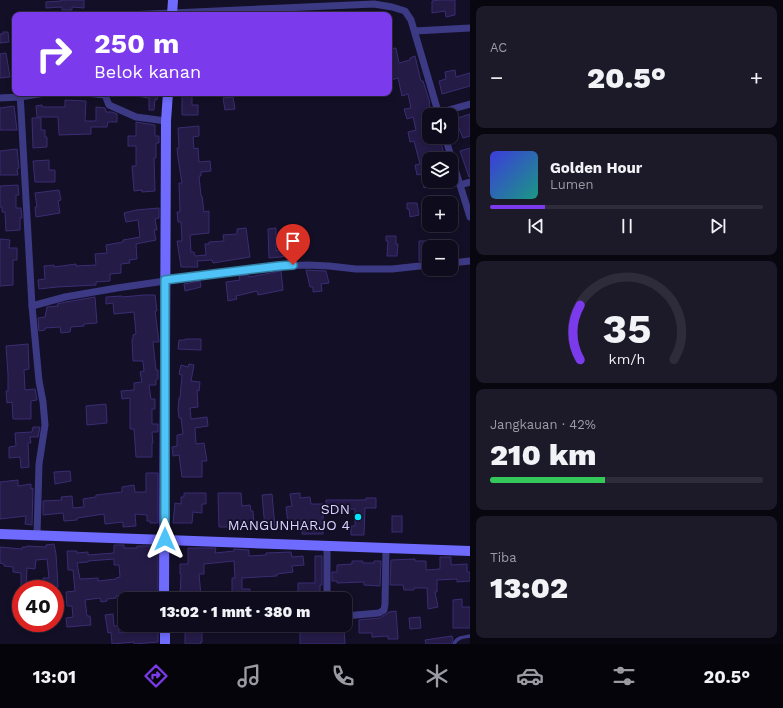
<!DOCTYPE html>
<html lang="id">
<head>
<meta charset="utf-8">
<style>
  body { margin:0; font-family:"Work Sans",sans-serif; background:#1c1929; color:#f1f3f6; height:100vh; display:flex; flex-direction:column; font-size:15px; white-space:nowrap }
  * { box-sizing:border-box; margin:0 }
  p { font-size:13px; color:#9b9ba3 }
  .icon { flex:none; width:22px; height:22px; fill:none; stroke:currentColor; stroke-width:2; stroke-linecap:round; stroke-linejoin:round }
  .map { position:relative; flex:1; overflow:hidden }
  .drawer { display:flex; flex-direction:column; gap:6px; padding:6px; background:#08060f; width:313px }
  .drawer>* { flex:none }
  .hud { position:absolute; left:12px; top:12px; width:380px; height:84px; border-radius:8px; box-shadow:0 2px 6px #0003,0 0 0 1px #2e2b3b; background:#7c3aed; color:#fff; overflow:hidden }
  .buttons { position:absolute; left:422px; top:108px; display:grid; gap:8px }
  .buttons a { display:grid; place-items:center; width:36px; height:36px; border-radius:8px; background:#0e0b1c; box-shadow:0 2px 6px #0003,0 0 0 1px #2e2b3b; font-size:20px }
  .speed { position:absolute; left:12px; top:580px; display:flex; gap:8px; font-size:20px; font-weight:700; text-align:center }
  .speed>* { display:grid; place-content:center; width:52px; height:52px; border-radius:50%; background:#0e0b1c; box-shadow:0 2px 6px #0003,0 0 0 1px #2e2b3b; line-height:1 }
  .speed .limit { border:6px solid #d22; background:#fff; color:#111 }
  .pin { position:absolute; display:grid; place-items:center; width:34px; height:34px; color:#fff; margin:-41px -17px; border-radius:50% 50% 50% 0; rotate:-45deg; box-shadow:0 0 4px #0007 }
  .pin .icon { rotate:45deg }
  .me { position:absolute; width:44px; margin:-22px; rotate:0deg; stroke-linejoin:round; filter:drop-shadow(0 0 3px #0008) }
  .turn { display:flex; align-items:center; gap:14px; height:84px; padding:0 16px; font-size:18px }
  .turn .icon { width:52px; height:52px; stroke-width:2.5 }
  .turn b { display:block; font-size:28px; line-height:34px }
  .big { font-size:30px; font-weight:800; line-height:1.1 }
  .drawer .widget { flex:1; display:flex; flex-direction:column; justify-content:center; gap:6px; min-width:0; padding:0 14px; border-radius:8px; background:#1c1929 }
  .drawer .dial { align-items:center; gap:0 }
  .dial svg { height:104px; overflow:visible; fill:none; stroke:#2e2b3b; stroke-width:7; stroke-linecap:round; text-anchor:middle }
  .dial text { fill:#f1f3f6; stroke:none }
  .song { display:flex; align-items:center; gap:12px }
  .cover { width:48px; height:48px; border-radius:6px; background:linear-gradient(135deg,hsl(240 70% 55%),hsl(170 70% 35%)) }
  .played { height:4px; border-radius:2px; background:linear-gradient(90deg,#7c3aed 20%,#2e2b3b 20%) }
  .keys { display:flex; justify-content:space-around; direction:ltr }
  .heat { display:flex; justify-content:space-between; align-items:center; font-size:22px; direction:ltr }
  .charge { height:6px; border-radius:3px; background:linear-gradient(90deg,#34c759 42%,#2e2b3b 0) }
  .trip { position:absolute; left:118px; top:592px; width:234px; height:40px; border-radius:8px; background:#0e0b1c; box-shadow:0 2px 6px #0003,0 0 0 1px #2e2b3b; font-weight:800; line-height:40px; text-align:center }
  .menu { display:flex; height:64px; justify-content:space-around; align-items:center; background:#06040b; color:#9b9ba3 }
  .menu .icon { width:28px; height:28px }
  .menu .selected { color:#7c3aed }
  .menu b { font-size:18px; color:#f1f3f6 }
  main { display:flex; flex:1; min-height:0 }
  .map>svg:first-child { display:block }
  .building { fill:#241b47; stroke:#3b2d73; fill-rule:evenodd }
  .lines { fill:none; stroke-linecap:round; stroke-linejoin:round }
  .lane { stroke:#3d3a85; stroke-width:3.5 }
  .street { stroke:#3d3a85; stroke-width:7 }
  .secondary { stroke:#6f6bff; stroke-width:10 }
  .route-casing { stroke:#337fa1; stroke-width:10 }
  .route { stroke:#4fc3f7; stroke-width:7 }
  .poi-dot { fill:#00e5ff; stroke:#130f26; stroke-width:1.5 }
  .labels { text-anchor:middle; stroke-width:3.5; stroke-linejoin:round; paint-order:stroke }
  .poi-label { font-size:14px; fill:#d9d4ff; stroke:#130f26; text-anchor:end }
</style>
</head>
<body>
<main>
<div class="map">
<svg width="470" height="644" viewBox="0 0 470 644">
  <rect width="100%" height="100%" fill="#130f26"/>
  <!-- building -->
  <g class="building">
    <path d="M61,0H84V8L72,7V10H62V7L46,8V2L61,1Z"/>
    <path d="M439,0H455V15L446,17L445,11L432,13V1Z"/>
    <path d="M3,32H8L9,42L0,43V34H3Z"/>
    <path d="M396,48L399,63L410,60V58L415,56L421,81H423L430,103L429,104L432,114L429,115V137H433L434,140L440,138L445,159H429V181H444V182L424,188L421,174L417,175L415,165L420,164L414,141L410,142L408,132L416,130L413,117L407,119L404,109L411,108L408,94L402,96L398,78L391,80L390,74H392L389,63V49Z"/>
    <path d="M6,53L10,77L0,78V54Z"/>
    <path d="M455,70L456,77L470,73V86L442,94L439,81L446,79L445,72Z"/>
    <path d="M136,93H158L157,100L155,99L154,110H149V98L136,96Z"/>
    <path d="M182,93H192V105H198V115H182Z"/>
    <path d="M233,97L235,109L225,110L223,98Z"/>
    <path d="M65,100L86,101L85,121H96V107L105,108L106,112H112L117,114V122H108L107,127H91V134L59,135L58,117H37L36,106L42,105V107H65Z"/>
    <path d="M14,106L17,130H0V108Z"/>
    <path d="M470,114V136L463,138L455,119Z"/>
    <path d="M32,118H41V130H45V137H47V147L33,148Z"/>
    <path d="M136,122L155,125V136H159V143H156V158H154L155,191L142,192V190L134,191L132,166H136V146H128V136H136Z"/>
    <path d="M199,126V136L193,137L194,149L198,148L199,162L210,161L211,171L201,172V176H199L201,196H202L204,212L209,211V233L190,235L191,252H194L195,256L206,255L205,244H209V242L224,241L223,235L237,234V229L246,228L250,257L213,263L212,260L197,261L198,267H181L177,241H182L181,222H178L177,212H180L179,183H182L178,158L177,148H179L178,128Z"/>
    <path d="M470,148V177H469L460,151Z"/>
    <path d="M17,149L19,168L17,169L18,175H0V151Z"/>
    <path d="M49,160V170H55V182H35L33,161Z"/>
    <path d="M18,185L19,195H16V208H21L22,218H20V230L6,231L5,212H2V207H0V186Z"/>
    <path d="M59,190L61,200L58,201L60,213L36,217L35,207H37L35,193Z"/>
    <path d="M407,203H417L419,215L410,217L409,209H407Z"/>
    <path d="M159,208V218L155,219L157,230H154L156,240L136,244L137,259L129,260L130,263L121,264V273L110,274V281L96,282V285L57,287L39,289L38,280L45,279L44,266L54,265V267L76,264V266L96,265L95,254L107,253L106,245L123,242V240L140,237L138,220L126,222L124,213L136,210Z"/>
    <path d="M276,228V251L289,247L291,254L281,257L269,258L268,229Z"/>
    <path d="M386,236H396V244H398L397,256H387L388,241H386Z"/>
    <path d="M0,239L10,240L9,248H17V260H13V285L0,286Z"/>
    <path d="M419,241H429V260L419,261Z"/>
    <path d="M306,270L326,271L329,283L321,284L322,291L313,292V287H310Z"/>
    <path d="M281,271L283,290L258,295L257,291L236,296L237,299L228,301L226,282L240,280L239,276L248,275L249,277Z"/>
    <path d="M200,281L201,287L185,291L184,284Z"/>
    <path d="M144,295H155L157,311H155L159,342H153L156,370H158V379L156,380V385H149L151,399H155V409H152V424H158V432H152L153,443H152V457H136L134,429H130V398L122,399L121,391L134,390V383L142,382L140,372L144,371L143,361H133L132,339H133V335L136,334L134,312L114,314L113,303L106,304V297L122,296V297Z"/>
    <path d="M95,297L97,323L84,324V326L71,327L70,332L61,333L60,327L45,328V330L39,331L38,318L45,317L47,307L58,306L57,304L66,302Z"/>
    <path d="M185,339H201V350L178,349L179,340H185Z"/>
    <path d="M28,344L29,369L24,370L25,390L35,389L37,400L31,401V419H13L12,402L7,403L6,391H8V374L6,346Z"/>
    <path d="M189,364L194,365L191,381L200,382L199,391L197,390L198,407L190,408L191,419L207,417L208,426L195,428L196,444L204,443L207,461H202V477H182L179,455L173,456L172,447L177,446V435L183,434L181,418H179L178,409L179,398H180L182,375L179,374L181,365L188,367Z"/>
    <path d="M106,404L107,423L87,425L86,406Z"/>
    <path d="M33,427H40L38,437H30L31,443H28L29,467L21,468L20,457L9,458V447L16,446L15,433L32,432Z"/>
    <path d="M70,471L71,481L55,484L54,472Z"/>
    <path d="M146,473H158V523H150V521H147V515L135,514L136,526L123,527V522L105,524L104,514L77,518V520L64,521L63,513L43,515V501L62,500L61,497L72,496L73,508L84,507L83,499L96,497V495L122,492V487L134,485L135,492H146Z"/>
    <path d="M18,480V486L31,484V489L33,488L32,525L25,524L26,516L0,519V482Z"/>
    <path d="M184,493H206V504H202V513L193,512L192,523H173L175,503L181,504V497H184Z"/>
    <path d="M218,493H241L242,506L250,505L251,511H253L254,527H219Z"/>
    <path d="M300,493V498L310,497L311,504H323V534H302V526H300V523L288,524L286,507L292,506L290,494Z"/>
    <path d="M272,494L275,527L265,528L262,495Z"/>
    <path d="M366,498H376V508H365L364,535H351V526H355V509H326V500H366Z"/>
    <rect x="392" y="516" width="10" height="16"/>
    <path d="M54,544L56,554L58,587L44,588L43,578H49L47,559L36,560L35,569L27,568L26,589H21V573L13,572V567L4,566V564L0,563V547L22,549V547H26L27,546L46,547V545Z"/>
    <path d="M114,545H124V548H137V546H158V593H155L156,599H136V594L116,596V598L107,599V601L101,602L100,598L85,600L87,616H90L91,625L67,627L66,618L73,617L72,606H67L66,592L75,591L73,570H68L67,551H77V553L88,552V555L114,553ZM114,559V565H119L120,577L116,578V579L98,581V578L80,579L77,563L88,562V561Z"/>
    <path d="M188,548H216L215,553L234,551V549L249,550V556L266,555V553L291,552L292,557L303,556L304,565L292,566L293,572L277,574V576L242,578V589H250V599H232V578H235L234,561L204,564V574H199L201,596H197V599H183V596H180L181,574H180V564H188Z"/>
    <path d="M315,556H322V585H320V595L304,597V596H298V583H315Z"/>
    <path d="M440,557H451V565L467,564V572H470V581L457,582V579L437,580V592H435L438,607L428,609L427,588H414V590H404L403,585H390L391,560L415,559V561H426V570L440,569Z"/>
    <path d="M352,561H363V563H374V561H381L380,586L364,585V582L337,583V581H332V572H337V565L352,564Z"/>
    <path d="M462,599V607H470V628H453V600Z"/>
    <path d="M396,611L398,639H388V636L372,637V633H359V620L380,618L389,612Z"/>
    <path d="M113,614L114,626H119V633L130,632V625H156V631H158V642L134,644V642L112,644L111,632L108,633L105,615Z"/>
    <path d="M420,617L421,628L410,629L409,618Z"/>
    <path d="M312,626H322V627L333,626L334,628H344L345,644H300V632H312Z"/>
    <path d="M185,632H202V642H200L201,644H185Z"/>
    <path d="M452,636L453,640L451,644H426L425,640Z"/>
  </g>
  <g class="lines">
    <!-- lane -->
    <path class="lane" d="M454,644C457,637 464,637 470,636"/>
    <!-- street -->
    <g class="street">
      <path d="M127,15L374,4L392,7L405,11L411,20L439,115"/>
      <path d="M415,31L470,28"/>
      <path d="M20,93L32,306L39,381L43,402L45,425L39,464L37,535"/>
      <path d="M86,93L105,95L109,105L136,117L166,121"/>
      <path d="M0,98L20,97L45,93"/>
      <path d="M438,113L470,104"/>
      <path d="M445,137L470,217"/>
      <path d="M460,185L470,182"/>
      <path d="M451,263L470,261"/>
      <path d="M32,306L65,297L117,288L165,281L279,266L308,265L329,266L356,269H392L429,265"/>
      <path d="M327,546V599"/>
      <path d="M345,616L379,613L384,610L385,604L386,548"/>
    </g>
    <!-- secondary -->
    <g class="secondary">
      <path d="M172,15L173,0"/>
      <path d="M0,534L470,551"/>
      <path d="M164,599L166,121L168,93"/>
      <path d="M165,625V644"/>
    </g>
  </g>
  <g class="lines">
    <defs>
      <path id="route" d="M165,539V280L279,266L293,265"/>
    </defs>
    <!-- route casing -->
    <use href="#route" class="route-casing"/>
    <!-- route -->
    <use href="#route" class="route"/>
  </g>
  <!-- markers -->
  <circle class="poi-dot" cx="358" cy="517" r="4"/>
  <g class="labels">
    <!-- poi labels -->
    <g class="poi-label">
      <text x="350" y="514">SDN<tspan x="350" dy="16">MANGUNHARJO 4</tspan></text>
    </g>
  </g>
</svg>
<div class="buttons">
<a><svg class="icon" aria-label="sound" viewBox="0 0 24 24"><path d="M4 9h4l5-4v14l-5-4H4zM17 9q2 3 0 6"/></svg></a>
<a><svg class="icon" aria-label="layers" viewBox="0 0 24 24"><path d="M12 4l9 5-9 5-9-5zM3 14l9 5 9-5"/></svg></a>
<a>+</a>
<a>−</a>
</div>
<div class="speed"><div class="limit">40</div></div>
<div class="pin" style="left:293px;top:265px;background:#d93025"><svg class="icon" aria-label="arrive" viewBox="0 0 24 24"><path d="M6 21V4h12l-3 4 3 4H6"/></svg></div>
<svg class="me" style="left:165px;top:539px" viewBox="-20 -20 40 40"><path d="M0-17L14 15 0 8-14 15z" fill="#4fc3f7" stroke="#fff" stroke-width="4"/></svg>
<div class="trip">13:02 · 1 mnt · 380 m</div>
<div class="hud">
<div class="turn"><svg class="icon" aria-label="right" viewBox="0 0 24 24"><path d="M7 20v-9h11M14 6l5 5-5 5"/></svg><div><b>250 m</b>Belok kanan</div></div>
</div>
</div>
<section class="drawer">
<div class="widget"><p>AC</p>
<div class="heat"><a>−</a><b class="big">20.5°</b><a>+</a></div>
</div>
<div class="widget">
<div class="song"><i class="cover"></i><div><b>Golden Hour</b><p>Lumen</p></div></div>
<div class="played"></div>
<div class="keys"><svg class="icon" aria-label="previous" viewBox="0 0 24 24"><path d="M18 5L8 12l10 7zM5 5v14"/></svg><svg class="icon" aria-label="pause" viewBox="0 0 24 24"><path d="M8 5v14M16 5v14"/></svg><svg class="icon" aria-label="next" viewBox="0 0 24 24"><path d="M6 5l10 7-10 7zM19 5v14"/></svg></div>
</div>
<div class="widget dial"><svg viewBox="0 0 100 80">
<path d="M14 69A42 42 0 1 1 86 69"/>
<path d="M14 69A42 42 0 0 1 14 27" stroke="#7c3aed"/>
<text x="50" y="56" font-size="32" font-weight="700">35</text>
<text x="50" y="72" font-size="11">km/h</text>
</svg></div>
<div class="widget"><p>Jangkauan · 42%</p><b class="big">210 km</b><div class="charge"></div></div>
<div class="widget"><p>Tiba</p><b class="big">13:02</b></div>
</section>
</main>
<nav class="menu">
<b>13:01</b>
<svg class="icon selected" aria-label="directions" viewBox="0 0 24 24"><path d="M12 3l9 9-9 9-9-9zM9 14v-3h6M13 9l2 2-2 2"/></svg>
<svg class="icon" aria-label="music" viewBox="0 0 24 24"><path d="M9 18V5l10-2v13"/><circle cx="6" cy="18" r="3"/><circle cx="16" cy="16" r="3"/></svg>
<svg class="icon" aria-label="phone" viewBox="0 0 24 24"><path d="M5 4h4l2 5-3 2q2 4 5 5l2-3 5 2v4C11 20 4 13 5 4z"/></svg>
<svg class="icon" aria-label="climate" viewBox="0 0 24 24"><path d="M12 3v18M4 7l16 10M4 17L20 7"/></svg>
<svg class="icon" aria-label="car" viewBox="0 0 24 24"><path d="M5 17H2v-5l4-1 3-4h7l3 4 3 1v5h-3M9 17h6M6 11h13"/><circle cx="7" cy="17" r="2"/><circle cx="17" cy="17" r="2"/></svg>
<svg class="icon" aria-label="filters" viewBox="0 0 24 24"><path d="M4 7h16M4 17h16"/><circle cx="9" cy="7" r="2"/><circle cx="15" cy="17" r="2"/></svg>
<b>20.5°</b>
</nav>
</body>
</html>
